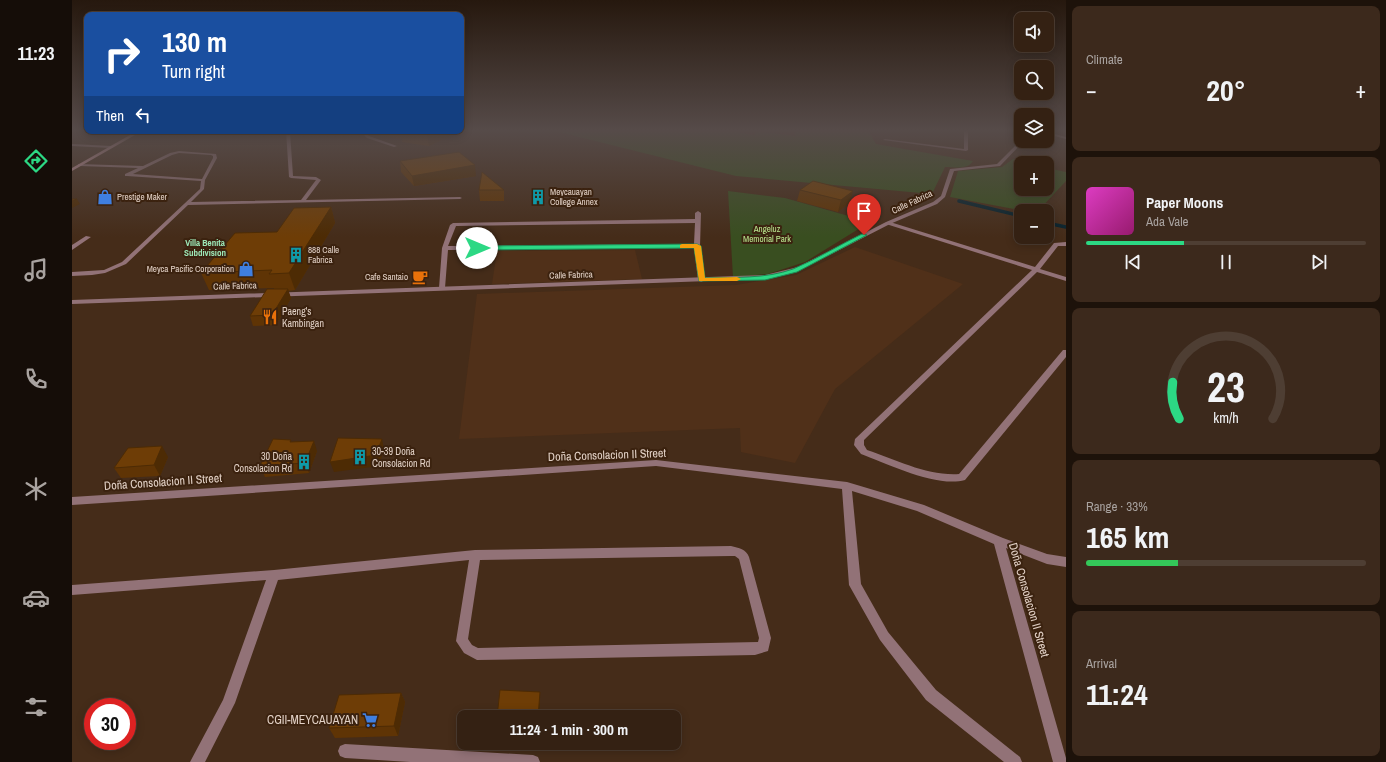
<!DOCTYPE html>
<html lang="en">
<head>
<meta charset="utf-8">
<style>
  body { margin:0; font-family:"Archivo Narrow",sans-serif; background:#3c291c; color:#f1f3f6; height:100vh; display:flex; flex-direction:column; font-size:15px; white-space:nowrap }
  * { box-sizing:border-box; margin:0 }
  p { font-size:13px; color:#a9a3a0 }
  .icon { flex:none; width:22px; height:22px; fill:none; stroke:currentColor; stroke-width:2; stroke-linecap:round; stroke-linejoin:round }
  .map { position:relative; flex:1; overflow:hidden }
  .panel { display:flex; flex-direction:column; gap:6px; padding:6px; background:#1d120a; width:320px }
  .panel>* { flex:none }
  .guide { position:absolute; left:12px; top:12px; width:380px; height:122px; border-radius:8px; box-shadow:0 2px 10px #0003,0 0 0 1px #4e3e33; background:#1a4fa0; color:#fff; overflow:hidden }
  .fabs { position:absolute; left:942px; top:12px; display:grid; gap:8px }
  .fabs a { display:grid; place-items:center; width:40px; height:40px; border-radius:8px; background:#342113; box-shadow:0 2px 10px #0003,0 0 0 1px #4e3e33; font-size:20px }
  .speed { position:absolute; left:12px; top:698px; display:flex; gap:8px; font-size:20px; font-weight:700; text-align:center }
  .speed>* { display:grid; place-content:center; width:52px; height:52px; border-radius:50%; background:#342113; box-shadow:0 2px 10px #0003,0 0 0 1px #4e3e33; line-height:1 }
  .speed .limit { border:6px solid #d22; background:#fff; color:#111 }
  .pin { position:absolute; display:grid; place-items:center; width:34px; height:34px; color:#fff; margin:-41px -17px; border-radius:50% 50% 50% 0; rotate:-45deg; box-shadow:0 0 4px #0007 }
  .pin .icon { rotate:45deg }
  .me { position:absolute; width:44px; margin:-22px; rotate:90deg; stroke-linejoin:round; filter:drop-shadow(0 0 3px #0008) }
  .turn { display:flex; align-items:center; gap:14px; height:84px; padding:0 12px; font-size:18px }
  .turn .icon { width:52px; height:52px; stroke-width:2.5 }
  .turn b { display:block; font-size:28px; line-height:34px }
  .then { display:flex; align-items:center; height:38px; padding:0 12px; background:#0003; gap:8px; font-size:15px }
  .big { font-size:30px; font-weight:700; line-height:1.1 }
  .panel .tile { flex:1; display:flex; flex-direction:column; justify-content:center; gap:6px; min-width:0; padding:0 14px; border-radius:8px; background:#3c291c }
  .panel .dial { align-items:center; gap:0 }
  .dial svg { height:104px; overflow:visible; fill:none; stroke:#4e3e33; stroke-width:7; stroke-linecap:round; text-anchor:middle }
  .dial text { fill:#f1f3f6; stroke:none }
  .song { display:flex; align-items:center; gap:12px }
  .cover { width:48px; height:48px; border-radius:6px; background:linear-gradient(135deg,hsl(310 70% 55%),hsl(320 70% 35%)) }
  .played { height:4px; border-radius:2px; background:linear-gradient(90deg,#2cd884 35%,#4e3e33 35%) }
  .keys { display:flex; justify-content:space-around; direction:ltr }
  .heat { display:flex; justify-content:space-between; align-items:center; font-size:22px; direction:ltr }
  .charge { height:6px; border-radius:3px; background:linear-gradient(90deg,#34c759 33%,#4e3e33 0) }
  .trip { position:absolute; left:385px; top:710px; width:224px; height:40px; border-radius:8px; background:#342113; box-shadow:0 2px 10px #0003,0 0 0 1px #4e3e33; font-weight:700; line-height:40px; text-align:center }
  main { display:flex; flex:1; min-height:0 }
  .dock { display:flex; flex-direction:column; width:72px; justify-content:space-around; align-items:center; background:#150d08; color:#a9a3a0 }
  .dock .icon { width:28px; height:28px }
  .dock .active { color:#2cd884 }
  .dock b { font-size:18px; color:#f1f3f6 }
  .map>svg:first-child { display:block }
  .built { fill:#503019 }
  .green { fill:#394e20 }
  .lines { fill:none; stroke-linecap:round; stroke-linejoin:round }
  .stream { stroke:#08232d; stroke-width:3.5 }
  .minor { fill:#927277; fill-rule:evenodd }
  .tertiary { fill:#927277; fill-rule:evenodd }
  .secondary { fill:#c8959e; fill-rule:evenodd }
  .wall { fill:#5f3405 }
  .shaded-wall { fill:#4d2b04 }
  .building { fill:#6e3d06; stroke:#4d2b04 }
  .route { fill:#2cd884; stroke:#1d8c56 }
  .slow { fill:#f59e0b }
  .labels { text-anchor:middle; stroke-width:4; stroke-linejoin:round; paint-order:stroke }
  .far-poi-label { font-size:9px; fill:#e2d1c6; stroke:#3b220f; text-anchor:start }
  .far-street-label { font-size:9px; fill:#e2d1c6; stroke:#3b220f }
  .far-park-label { font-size:9px; fill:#bae68f; stroke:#3b220f }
  .far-neighbourhood-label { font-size:9px; font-weight:bold; fill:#9ce7b7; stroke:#3b220f }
  .poi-label { font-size:10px; fill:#e2d1c6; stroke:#3b220f; text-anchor:start }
  .near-street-label { font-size:12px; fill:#e2d1c6; stroke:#3b220f }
  .near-poi-label { font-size:12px; fill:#e2d1c6; stroke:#3b220f; text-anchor:end }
</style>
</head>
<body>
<main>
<nav class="dock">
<b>11:23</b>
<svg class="icon active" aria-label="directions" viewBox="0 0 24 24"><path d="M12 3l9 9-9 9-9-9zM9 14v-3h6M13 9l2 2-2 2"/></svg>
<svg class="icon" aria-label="music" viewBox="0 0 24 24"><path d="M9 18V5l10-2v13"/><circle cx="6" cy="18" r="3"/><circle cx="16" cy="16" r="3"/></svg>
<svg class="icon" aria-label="phone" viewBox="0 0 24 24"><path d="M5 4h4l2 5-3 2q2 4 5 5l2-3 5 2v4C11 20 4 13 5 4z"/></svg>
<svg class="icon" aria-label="climate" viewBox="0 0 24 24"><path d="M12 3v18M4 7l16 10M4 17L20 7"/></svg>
<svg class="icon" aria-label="car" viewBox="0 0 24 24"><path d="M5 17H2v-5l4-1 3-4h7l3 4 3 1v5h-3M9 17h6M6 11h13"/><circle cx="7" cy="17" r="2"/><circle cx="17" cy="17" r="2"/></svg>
<svg class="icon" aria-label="filters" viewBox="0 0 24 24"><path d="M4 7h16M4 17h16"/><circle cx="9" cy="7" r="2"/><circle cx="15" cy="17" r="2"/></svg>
</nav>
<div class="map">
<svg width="994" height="762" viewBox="0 0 994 762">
  <rect width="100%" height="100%" fill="#452c19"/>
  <!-- built -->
  <g class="built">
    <path d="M653,130H722L725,136L685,131L682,135Z"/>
    <path d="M783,247L891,284L763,389L723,463L669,452L668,428L387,439L405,294L664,285L724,275Z"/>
    <path d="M563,250L570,279L420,284L425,251Z"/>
  </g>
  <!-- green -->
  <g class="green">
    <path d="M479,130H653L682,135L685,131L724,136L722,130H796L804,144L901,161C896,170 882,167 873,167L860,194L664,176Z"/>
    <path d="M941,159L956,163H949V189H975V168L994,172V181L966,211H953L878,197L886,171L930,167Z"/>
    <path d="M656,191L713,198L798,222L733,262L696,274L661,277Z"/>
  </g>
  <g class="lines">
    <!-- stream -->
    <g class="stream">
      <path d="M887,201L949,216"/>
      <path d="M975,223L994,227"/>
    </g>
    <!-- minor -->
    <g class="minor">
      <path d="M892,130H896V150L894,151L811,140L813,139L892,149Z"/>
      <path d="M214,131H218L221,176L244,177L249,180L234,200L388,197L390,198L388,199L116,205L54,264L33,273L20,275L0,276V272L32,270L50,262L128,189L129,181L55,176H53V174L66,168L8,166L6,165V164L71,166L98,153L107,151L144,154L145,158L133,180L132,189L119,202L229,200L244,180L219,178L217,177ZM107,153L139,155L141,156V158L130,179L61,174L100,155Z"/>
      <path d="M288,131H292L297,136L325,146L322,147L295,138Z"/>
      <path d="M0,144L39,146L41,147L39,148L0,146Z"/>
      <path d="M626,211L629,213L628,246L632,280L631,281L629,282L626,280L622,248L376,250L373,288L370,290L367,288L370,248L378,225L381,223L623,219V213ZM623,223L622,244L376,246L384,226Z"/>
      <path d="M814,222H818L963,267L982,243L994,242V246H986L968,269L994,277V281L965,272L792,440V445L795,450C825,460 855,476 887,474L991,350H994V357L893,480C865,488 816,464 789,454L782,445L783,439L960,270L814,224Z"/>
      <path d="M14,236L19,237L0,250V245Z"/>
      <path d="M584,460L775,482L852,505L931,538L975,554L994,557V567L975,564L934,548L994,758V762H981L922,544L845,511L780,491L789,584L816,632L864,690L948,757L950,762H932L854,700L808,640L777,585L770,489L584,466L0,505V497Z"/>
      <path d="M659,546C667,548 674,549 677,557L699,638L696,651L683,655L405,660L392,653L384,641L397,560L206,580L163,703L133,762H118L151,700L194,580L0,595V585L202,570L403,550ZM659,556H663L667,559L687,638L686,642L406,648L400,645L396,639L408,560Z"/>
      <path d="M273,744L461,755L466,757L468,762H338L273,758L268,756L266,751L268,746Z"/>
    </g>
    <!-- tertiary -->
    <g class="tertiary">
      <path d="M975,132L994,137V139L975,134Z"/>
      <path d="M949,140L952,141L928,166L882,171L873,197L865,204L818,224L730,269L693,279L0,304V300L693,275L726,267L814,222L861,202L869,196L878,169L925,164Z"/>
    </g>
    <!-- secondary -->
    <path class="secondary" d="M65,131H70L0,171V168Z"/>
  </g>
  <!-- wall -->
  <g class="wall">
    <path d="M296,131H388L357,146L330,142V139L297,134Z"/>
    <path d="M328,161L404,176L342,186L329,172Z"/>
    <path d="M407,190H432V201H408Z"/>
    <path d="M728,190L778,202L766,212L725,201Z"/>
    <path d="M259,207L263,223L223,290L216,291L219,298L204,325L181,326L178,316L202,289V288L137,290L129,273L205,232Z"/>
    <path d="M220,442L245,451L237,473L193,477L188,466Z"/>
    <path d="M96,457L88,476L49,478L42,468Z"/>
    <path d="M329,693L333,702L326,736L263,738L257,728Z"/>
  </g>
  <!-- shaded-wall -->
  <g class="shaded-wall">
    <path d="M361,131H388L357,146L355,134Z"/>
    <path d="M403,165L404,176L342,186L340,176Z"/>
    <path d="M781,191L778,202L766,212L769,200Z"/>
    <path d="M5,199L8,204L0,208V201Z"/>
    <path d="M259,207L263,223L223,290L217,273Z"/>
    <path d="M216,289L219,298L204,325L200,315Z"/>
    <path d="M310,439L312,449L307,466L262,472L258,462Z"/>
    <path d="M242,441L245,451L237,473L233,463Z"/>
    <path d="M90,446L96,457L88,476L82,465Z"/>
    <path d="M468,692V701L467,717H466Z"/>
    <path d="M329,693L333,702L326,736L322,726Z"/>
  </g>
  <!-- building -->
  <g class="building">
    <path d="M335,131H361L355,134Z"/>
    <path d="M387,152L403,165L340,176L328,161Z"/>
    <path d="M410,172L432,190H407Z"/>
    <path d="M741,181L781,191L769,200L728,190Z"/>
    <path d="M0,199H5L0,201Z"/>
    <path d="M259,207L217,273L197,274L200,270L129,273L163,233L205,232L222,208Z"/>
    <path d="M195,289H216L200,315L178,316Z"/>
    <path d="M266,438L310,439L304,455L258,462Z"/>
    <path d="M201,439L219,440L218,442L242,441L233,463L188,466Z"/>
    <path d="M90,446L82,465L42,468L56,448Z"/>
    <path d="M428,690L468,692L466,717H425Z"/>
    <path d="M329,693L322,726L257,728L267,695Z"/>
  </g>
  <!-- sky -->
  <linearGradient id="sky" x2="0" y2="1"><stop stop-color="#26180e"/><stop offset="0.55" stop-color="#564b49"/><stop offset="1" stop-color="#564b49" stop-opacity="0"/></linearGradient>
  <rect width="994" height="237" fill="url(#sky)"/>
  <!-- route -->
  <path class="route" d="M790,234L795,235L725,272L693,280L627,281L622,248L405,250L401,248L405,246L625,244L629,246L633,278C662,277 694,279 721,269C745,259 767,245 790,234Z"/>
  <!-- slow -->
  <path class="slow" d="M610,244H625L629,246L633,278L665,277L669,279L665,281H627L622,248H608V245Z"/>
  <!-- icons -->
  <defs>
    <symbol id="shop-bare" viewBox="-9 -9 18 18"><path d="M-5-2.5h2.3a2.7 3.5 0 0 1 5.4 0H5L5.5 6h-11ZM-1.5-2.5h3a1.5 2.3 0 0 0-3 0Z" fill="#3f7fe0" stroke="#3b220f" stroke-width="2.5" paint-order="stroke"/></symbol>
    <symbol id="building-bare" viewBox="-9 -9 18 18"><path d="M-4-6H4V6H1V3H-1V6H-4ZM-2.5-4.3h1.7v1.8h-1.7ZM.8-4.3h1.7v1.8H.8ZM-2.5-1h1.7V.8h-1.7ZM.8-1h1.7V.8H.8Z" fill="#0f9aa8" stroke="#3b220f" stroke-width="2.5" paint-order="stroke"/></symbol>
    <symbol id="cafe-bare" viewBox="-9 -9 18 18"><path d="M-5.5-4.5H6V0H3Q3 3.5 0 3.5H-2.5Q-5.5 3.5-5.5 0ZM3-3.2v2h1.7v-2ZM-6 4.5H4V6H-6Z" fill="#e8710a" stroke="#3b220f" stroke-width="2.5" paint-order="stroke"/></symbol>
    <symbol id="restaurant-bare" viewBox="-9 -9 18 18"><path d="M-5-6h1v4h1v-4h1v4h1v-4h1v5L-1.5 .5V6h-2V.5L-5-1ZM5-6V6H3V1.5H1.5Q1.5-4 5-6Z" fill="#e8710a" stroke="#3b220f" stroke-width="2.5" paint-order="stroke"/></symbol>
    <symbol id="supermarket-bare" viewBox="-9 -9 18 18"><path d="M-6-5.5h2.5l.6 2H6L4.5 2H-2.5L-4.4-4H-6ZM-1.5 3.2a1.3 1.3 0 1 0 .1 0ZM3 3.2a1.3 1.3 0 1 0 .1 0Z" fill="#3f7fe0" stroke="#3b220f" stroke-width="2.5" paint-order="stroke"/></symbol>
  </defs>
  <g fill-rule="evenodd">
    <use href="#shop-bare" x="22" y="186" width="22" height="22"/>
    <use href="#building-bare" x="455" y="186" width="22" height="22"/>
    <use href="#building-bare" x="213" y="244" width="22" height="22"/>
    <use href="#shop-bare" x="163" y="258" width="22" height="22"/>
    <use href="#cafe-bare" x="337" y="266" width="22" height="22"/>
    <use href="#restaurant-bare" x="187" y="306" width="22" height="22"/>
    <use href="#building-bare" x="277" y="446" width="22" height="22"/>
    <use href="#building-bare" x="221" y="451" width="22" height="22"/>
    <use href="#supermarket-bare" x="287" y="709" width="22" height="22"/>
  </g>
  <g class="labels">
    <!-- far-poi labels -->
    <g class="far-poi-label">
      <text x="478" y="195">Meycauayan<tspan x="478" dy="10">College Annex</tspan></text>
      <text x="45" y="200">Prestige Maker</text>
      <text x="236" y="253">888 Calle<tspan x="236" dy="10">Fabrica</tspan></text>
      <text x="162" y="272" text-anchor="end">Meyca Pacific Corporation</text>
      <text x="336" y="280" text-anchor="end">Cafe Santaio</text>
    </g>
    <!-- far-street labels -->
    <g class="far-street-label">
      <text transform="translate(840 202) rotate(-25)" y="3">Calle Fabrica</text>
      <text transform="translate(499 275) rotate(-2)" y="3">Calle Fabrica</text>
      <text transform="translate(163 286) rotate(-2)" y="3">Calle Fabrica</text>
    </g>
    <!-- far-park labels -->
    <g class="far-park-label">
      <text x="695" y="232">Angeluz<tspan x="695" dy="10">Memorial Park</tspan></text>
    </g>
    <!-- far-neighbourhood labels -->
    <g class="far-neighbourhood-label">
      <text x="133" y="246">Villa Benita<tspan x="133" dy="10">Subdivision</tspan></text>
    </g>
    <!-- poi labels -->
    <g class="poi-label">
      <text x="210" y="315">Paeng's<tspan x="210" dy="12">Kambingan</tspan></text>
      <text x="300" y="455">30-39 Doña<tspan x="300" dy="12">Consolacion Rd</tspan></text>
      <text x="220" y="460" text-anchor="end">30 Doña<tspan x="220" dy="12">Consolacion Rd</tspan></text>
    </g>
    <!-- near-street labels -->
    <g class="near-street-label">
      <text transform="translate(535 455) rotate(-2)" y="4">Doña Consolacion II Street</text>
      <text transform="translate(91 482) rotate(-4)" y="4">Doña Consolacion II Street</text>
      <text transform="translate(957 600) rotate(74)" y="4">Doña Consolacion II Street</text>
    </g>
    <!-- near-poi labels -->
    <g class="near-poi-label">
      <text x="286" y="724">CGII-MEYCAUAYAN</text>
    </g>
  </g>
</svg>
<div class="fabs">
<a><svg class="icon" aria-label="sound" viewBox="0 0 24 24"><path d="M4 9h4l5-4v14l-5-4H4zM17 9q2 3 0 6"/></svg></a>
<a><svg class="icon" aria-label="search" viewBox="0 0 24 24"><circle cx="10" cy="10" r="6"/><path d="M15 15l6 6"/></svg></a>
<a><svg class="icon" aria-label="layers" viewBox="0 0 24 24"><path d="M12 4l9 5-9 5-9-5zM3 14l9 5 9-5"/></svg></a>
<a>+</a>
<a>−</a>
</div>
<div class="speed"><div class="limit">30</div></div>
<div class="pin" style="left:792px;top:235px;background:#d93025"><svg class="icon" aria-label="arrive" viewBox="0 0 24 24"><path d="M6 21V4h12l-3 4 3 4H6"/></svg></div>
<svg class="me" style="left:405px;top:248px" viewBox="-20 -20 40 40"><circle r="19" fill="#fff"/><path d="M0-13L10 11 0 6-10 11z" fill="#2cd884"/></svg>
<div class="trip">11:24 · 1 min · 300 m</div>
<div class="guide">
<div class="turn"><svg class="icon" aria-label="right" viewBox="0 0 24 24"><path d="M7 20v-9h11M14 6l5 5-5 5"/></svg><div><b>130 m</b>Turn right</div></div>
<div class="then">Then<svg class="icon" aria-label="left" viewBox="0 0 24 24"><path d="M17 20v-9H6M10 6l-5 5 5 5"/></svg></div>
</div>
</div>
<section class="panel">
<div class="tile"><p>Climate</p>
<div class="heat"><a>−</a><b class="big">20°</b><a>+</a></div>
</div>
<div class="tile">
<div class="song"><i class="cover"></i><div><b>Paper Moons</b><p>Ada Vale</p></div></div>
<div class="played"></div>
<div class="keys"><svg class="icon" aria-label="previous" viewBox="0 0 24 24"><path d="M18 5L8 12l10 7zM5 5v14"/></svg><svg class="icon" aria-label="pause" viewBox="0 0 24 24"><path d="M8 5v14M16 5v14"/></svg><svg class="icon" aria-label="next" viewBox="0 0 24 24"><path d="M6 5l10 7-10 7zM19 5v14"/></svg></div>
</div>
<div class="tile dial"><svg viewBox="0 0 100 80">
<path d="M14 69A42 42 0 1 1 86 69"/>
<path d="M14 69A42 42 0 0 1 9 41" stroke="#2cd884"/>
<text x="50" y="56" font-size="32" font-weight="700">23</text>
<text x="50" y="72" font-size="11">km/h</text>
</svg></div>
<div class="tile"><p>Range · 33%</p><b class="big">165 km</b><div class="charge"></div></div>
<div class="tile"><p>Arrival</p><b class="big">11:24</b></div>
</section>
</main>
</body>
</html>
